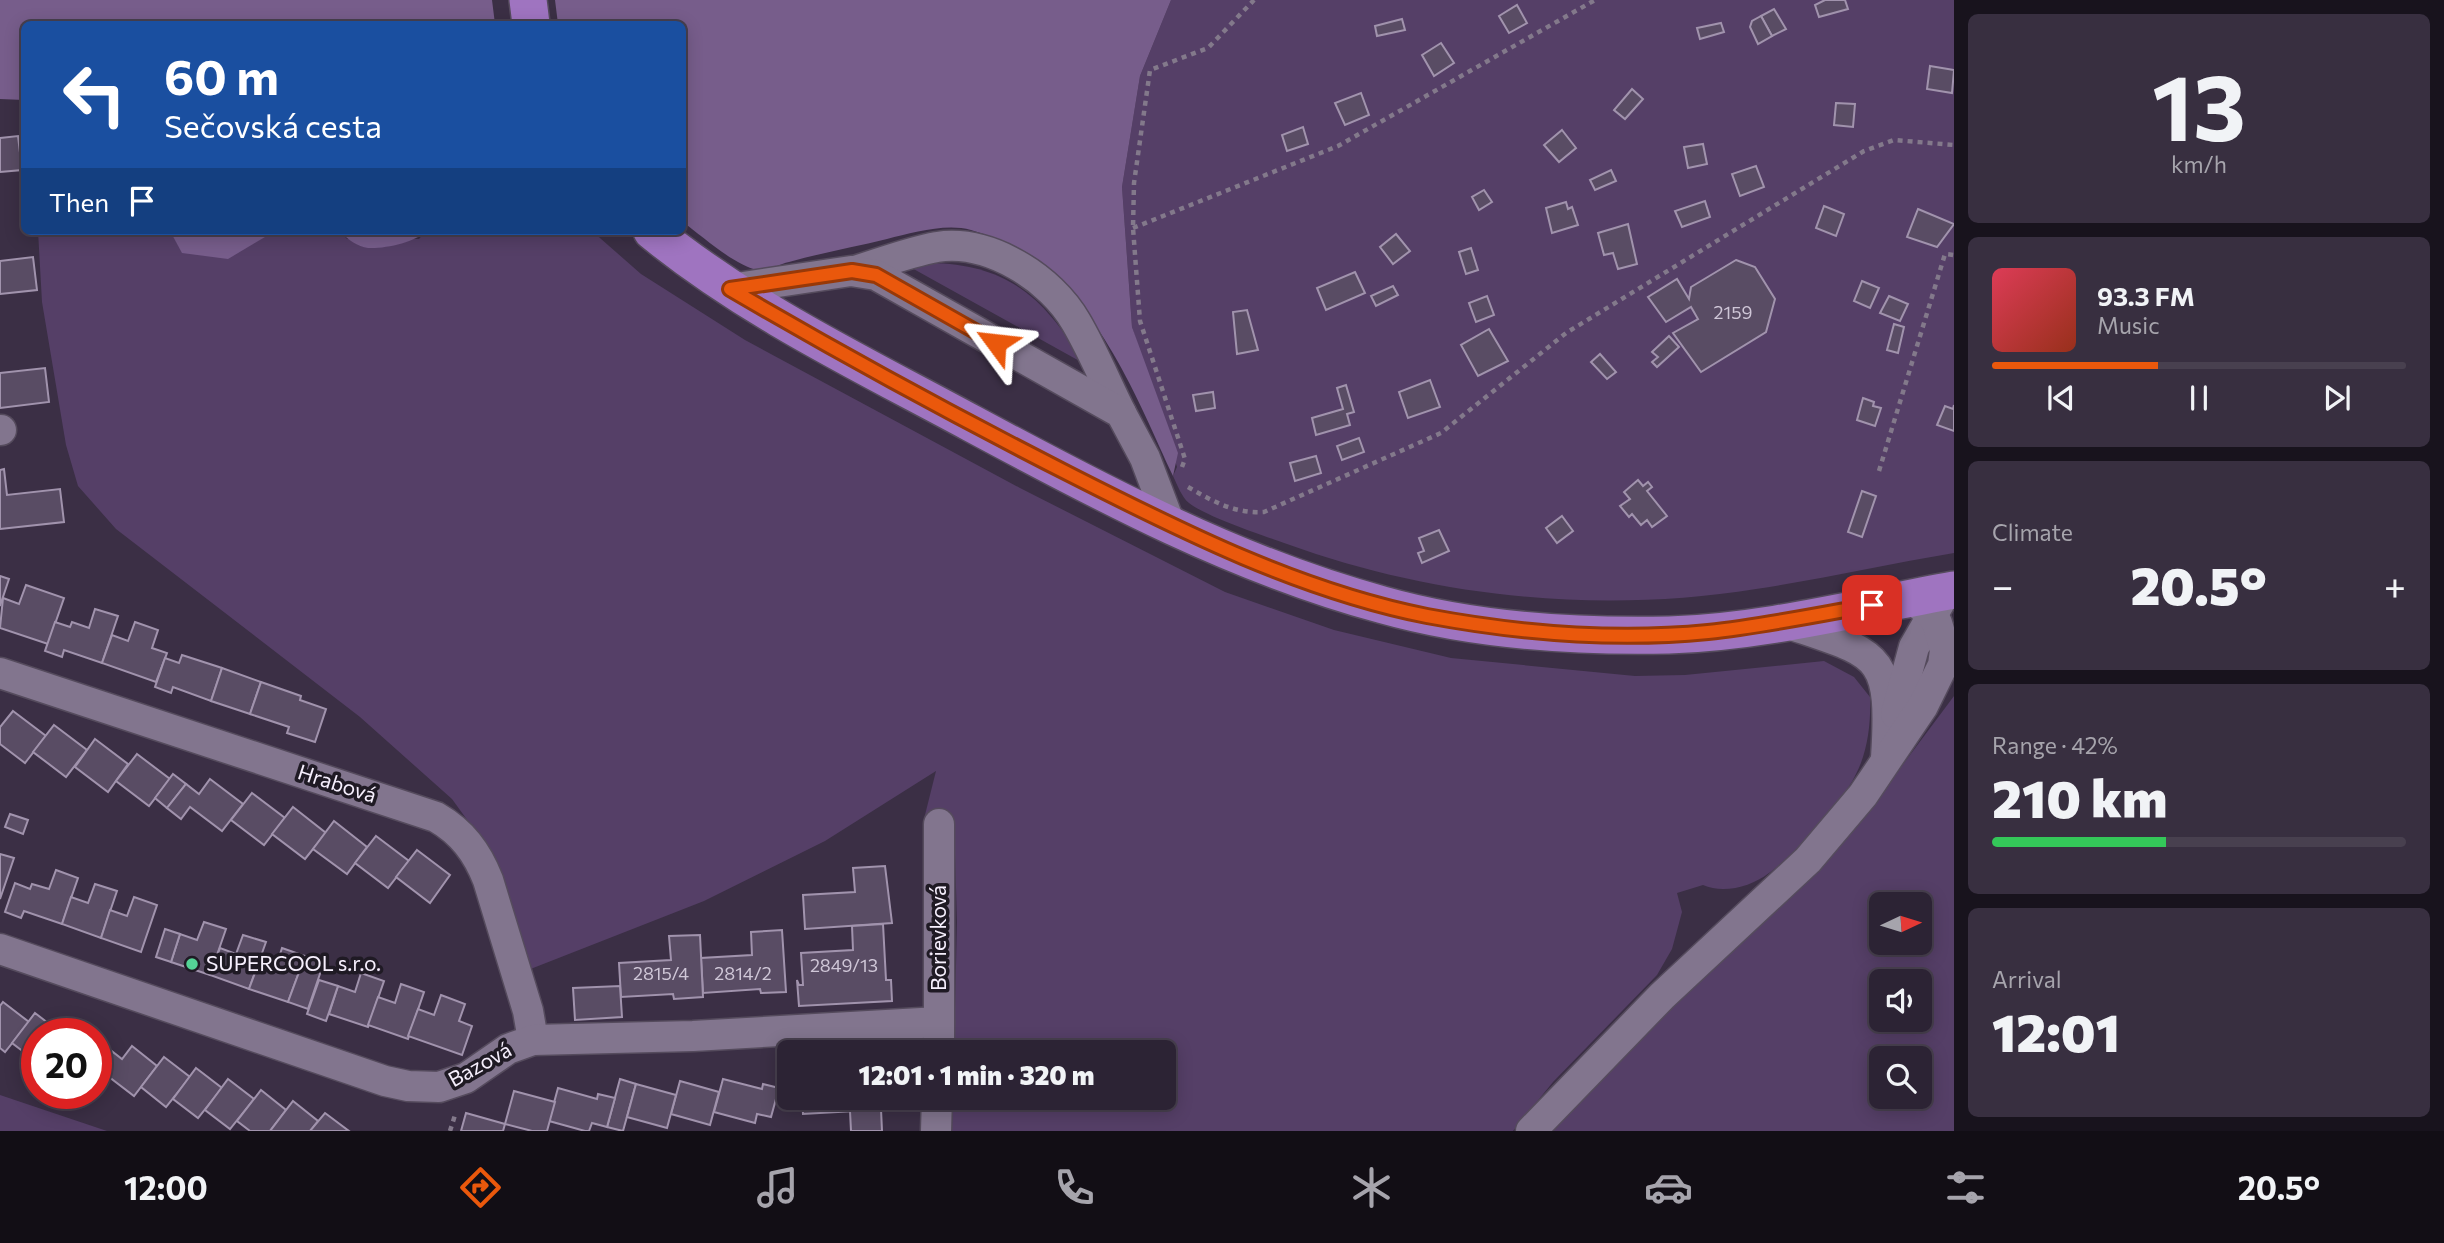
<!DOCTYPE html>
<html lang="en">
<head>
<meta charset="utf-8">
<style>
  body { margin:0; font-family:Commissioner,sans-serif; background:#382f40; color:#f1f3f6; height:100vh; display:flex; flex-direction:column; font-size:26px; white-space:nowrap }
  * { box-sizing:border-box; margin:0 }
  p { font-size:23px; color:#a6a4ac }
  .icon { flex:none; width:38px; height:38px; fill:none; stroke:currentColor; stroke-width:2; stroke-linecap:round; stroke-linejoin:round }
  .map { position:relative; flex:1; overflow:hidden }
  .side { display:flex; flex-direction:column; gap:14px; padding:14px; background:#18131d; width:490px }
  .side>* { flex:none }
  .banner { position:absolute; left:21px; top:21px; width:665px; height:214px; border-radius:10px; box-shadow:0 4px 18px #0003,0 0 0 2px #48404f; background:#1a4fa0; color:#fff; overflow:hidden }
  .needle { width:46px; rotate:86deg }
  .fabs { position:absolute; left:1869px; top:892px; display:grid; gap:14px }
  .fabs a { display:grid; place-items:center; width:63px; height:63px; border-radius:10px; background:#2c2334; box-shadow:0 4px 18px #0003,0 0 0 2px #48404f; font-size:35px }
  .speed { position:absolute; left:21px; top:1018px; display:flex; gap:14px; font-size:35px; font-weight:700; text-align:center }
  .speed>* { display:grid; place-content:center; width:91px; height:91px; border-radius:50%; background:#2c2334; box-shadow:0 4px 18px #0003,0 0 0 2px #48404f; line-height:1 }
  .speed .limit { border:10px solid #d22; background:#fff; color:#111 }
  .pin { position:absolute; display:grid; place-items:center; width:60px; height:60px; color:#fff; margin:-30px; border-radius:14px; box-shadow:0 4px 10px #0006 }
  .me { position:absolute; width:77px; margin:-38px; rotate:300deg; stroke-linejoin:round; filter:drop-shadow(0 0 5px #0008) }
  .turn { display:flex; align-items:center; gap:24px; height:147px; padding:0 28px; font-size:32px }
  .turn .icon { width:91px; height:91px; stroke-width:2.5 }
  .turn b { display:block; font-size:49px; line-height:60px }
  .then { display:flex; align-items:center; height:66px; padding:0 28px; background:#0003; gap:14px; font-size:26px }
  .big { font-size:52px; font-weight:800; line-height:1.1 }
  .side .widget { flex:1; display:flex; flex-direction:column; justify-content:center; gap:10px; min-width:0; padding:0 24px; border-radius:10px; background:#382f40 }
  .side .dial { align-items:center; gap:0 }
  .dial b { font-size:91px; line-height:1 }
  .song { display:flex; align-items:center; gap:21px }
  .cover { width:84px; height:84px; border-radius:10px; background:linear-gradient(135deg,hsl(350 70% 55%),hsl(10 70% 35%)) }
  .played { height:7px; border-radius:4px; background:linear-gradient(90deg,#ea580c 40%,#48404f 40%) }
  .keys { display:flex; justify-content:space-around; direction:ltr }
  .heat { display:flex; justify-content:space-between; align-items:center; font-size:38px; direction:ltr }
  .charge { height:10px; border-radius:5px; background:linear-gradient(90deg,#34c759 42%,#48404f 0) }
  .trip { position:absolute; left:777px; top:1040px; width:399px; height:70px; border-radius:10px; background:#2c2334; box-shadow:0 4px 18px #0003,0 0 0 2px #48404f; font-weight:800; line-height:70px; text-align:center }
  .menu { display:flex; height:112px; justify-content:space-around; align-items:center; background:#120e15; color:#a6a4ac }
  .menu .icon { width:49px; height:49px }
  .menu .selected { color:#ea580c }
  .menu b { font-size:32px; color:#f1f3f6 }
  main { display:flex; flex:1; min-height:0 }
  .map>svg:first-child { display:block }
  .green { fill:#553f67; fill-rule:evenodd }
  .forest { fill:#775d8b }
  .building { fill:#594c64; stroke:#a193ad; stroke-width:2 }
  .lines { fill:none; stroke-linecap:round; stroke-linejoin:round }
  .minor-casing { stroke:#554b5d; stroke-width:33 }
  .major-casing { stroke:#554b5d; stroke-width:40 }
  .path { stroke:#83798b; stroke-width:4.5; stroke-dasharray:5 5; stroke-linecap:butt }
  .minor { stroke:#82758e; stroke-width:30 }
  .major { stroke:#9f74c0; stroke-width:37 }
  .route-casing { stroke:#983908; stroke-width:18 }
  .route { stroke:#ea580c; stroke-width:12 }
  .poi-dot { fill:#54d396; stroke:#1f1a24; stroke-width:2.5 }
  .labels { text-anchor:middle; stroke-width:7; stroke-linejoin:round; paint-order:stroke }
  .number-label { font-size:18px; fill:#cfc6d7 }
  .street-label { font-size:21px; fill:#f6effd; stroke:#1f1a24 }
  .poi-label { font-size:21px; fill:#f6effd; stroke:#1f1a24; text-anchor:start }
</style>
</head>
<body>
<main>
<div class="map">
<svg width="1954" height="1131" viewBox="0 0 1954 1131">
  <rect width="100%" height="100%" fill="#3b2f45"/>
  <!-- green -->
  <g class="green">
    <path d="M1171,0H1954V553C1888,564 1822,579 1756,589C1600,614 1436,598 1287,544C1264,536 1207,517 1189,503C1182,498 1177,484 1173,476L1177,467L1132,327L1122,187L1140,76Z"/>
    <path d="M38,231H170L183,253L261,238L275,231H340L347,239H419L426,231H592L641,274L745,340L1020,488L1225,592L1334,630L1451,658L1635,676L1685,675L1824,661L1854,677L1870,697C1871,723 1868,752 1855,776C1841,804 1795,854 1769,873C1751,887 1723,894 1703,885L1677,893L1682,912L1672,949L1657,975L1553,1082L1513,1131H952L953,1097H1164V1052H954L957,922L954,819H924L936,771L825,841L704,901L528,970L473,828L452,799L360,717L116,529L78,486L66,445L42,302Z"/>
    <path d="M930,263C1008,264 1046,299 1083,363L910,267Z"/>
    <path d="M1954,696V1131H1550L1593,1082L1854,830ZM1881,905H1920V943H1881ZM1881,982H1920V1020H1881ZM1881,1059H1920V1097H1881Z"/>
    <path d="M0,1095L107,1131H0Z"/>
  </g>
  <!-- forest -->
  <g class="forest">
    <path d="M0,0H492L495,24H24V100L0,99Z"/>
    <path d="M555,0H1171L1140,76L1122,187L1132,327L1178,453L1173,476C1129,381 1084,261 971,230C945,223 912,233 887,239C854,247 821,253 789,262C779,264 768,272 758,270C735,266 702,236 683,222L682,24H558Z"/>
    <path d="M170,231H275L228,259L182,253Z"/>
    <path d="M340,231H426C416,242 385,249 368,248C358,247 347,239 340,231Z"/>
  </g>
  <!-- building -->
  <g class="building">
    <path d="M1845,0L1848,9L1819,17L1815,5L1825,0Z"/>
    <path d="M1517,5L1527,23L1509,33L1499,16Z"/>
    <path d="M1774,9L1786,29L1772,36L1761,16Z"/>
    <path d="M1761,16L1772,36L1758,44L1750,27L1752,21Z"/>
    <path d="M1402,19L1405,30L1377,36L1375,26Z"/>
    <path d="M1721,23L1724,32L1700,39L1697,28Z"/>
    <path d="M1441,43L1454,63L1434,76L1422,55Z"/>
    <path d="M1930,66L1954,70L1952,93L1927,89Z"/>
    <path d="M1632,89L1643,99L1625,119L1614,110Z"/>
    <path d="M1361,93L1369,115L1345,125L1335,103Z"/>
    <path d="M1836,103L1855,104L1853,127L1834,125Z"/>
    <path d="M1303,127L1308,144L1287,151L1282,135Z"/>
    <path d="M1562,130L1576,148L1559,162L1544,145Z"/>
    <path d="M18,136L22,170L0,172V138Z"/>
    <path d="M1703,144L1707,164L1688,168L1684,147Z"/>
    <path d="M1756,166L1764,187L1740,196L1732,174Z"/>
    <path d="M1611,170L1616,181L1595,190L1590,180Z"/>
    <path d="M1484,190L1492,202L1479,210L1472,197Z"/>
    <path d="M1705,201L1710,217L1682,227L1675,211Z"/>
    <path d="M1566,202L1568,209L1572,207L1578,225L1552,233L1546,208Z"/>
    <path d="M1824,206L1844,214L1836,236L1816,228Z"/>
    <path d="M1918,209L1954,224L1937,247L1907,237Z"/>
    <path d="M1628,224L1637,264L1618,269L1613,253L1604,255L1598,233Z"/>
    <path d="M1396,234L1410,251L1393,264L1380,247Z"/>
    <path d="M1471,248L1478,270L1466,274L1459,252Z"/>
    <path d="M33,257L37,290L0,294V261Z"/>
    <path d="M1736,260L1755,267L1775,299L1766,332L1701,372L1673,333L1698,319L1691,307L1666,322L1648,297L1677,279L1689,299L1691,287Z"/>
    <path d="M1355,272L1365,293L1326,310L1317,288Z"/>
    <path d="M1862,281L1879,288L1870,308L1854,301Z"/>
    <path d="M1393,286L1398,295L1376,306L1371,296Z"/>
    <path d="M1487,296L1494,315L1476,322L1469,303Z"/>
    <path d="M1889,296L1908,304L1900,321L1880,313Z"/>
    <path d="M1247,310L1258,350L1237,354L1233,312Z"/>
    <path d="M1894,324L1904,327L1898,353L1887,350Z"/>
    <path d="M1489,329L1508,361L1478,376L1461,345Z"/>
    <path d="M1669,336L1679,347L1657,367L1652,362L1658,357L1652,352Z"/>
    <path d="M1600,354L1616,372L1607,379L1591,362Z"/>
    <path d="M45,368L49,402L0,408V373Z"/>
    <path d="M1430,380L1440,407L1408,418L1399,392Z"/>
    <path d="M1346,385L1354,412L1347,414L1350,425L1316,435L1312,418L1343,409L1337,388Z"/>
    <path d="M1213,392L1215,408L1196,411L1193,395Z"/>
    <path d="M1863,398L1874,402L1873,406L1881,408L1875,426L1857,420Z"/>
    <path d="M1954,405V431L1937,425L1945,406L1953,409Z"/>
    <path d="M1359,438L1364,452L1342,460L1337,446Z"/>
    <path d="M1316,456L1321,473L1295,481L1290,463Z"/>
    <path d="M4,469L7,495L60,489L64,522L0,529V470Z"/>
    <path d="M1638,480L1643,486L1648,482L1652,487L1647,491L1667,516L1652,527L1647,520L1641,525L1632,514L1629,517L1620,506L1630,499L1624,492Z"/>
    <path d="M1862,491L1876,496L1862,537L1848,532Z"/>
    <path d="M1562,516L1573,531L1557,543L1546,528Z"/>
    <path d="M1439,530L1449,551L1422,563L1418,553L1424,551L1419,538Z"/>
    <path d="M0,576L9,579L0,606Z"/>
    <path d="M26,585L64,598L48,644L0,628L3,598L19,604Z"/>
    <path d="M95,609L118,616L102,663L64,650L62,657L45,651L55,622L70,627L72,622L89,628Z"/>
    <path d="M135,622L158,630L152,648L167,653L156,682L102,663L112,635L128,641Z"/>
    <path d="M182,655L222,668L211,701L173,687L171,693L155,687L165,658L179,663Z"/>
    <path d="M222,668L261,682L250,714L211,701Z"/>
    <path d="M261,682L301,696L300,700L326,709L315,742L287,733L289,727L250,714Z"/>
    <path d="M13,711L46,736L25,763L0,744V727Z"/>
    <path d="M54,725L87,750L66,777L33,752Z"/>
    <path d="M95,739L128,764L108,792L75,767Z"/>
    <path d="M137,754L170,779L149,806L116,781Z"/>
    <path d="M173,774L186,784L167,808L155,798Z"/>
    <path d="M210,779L243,804L222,831L190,807L181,819L167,808L186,784L199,794Z"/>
    <path d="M252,793L285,818L264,845L231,820Z"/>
    <path d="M293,807L326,833L305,859L272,834Z"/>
    <path d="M10,814L28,820L23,834L5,827Z"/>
    <path d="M334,821L367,847L347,874L313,849Z"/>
    <path d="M376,836L409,861L388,888L355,863Z"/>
    <path d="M417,850L450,875L430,903L396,877Z"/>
    <path d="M0,854L14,858L0,899Z"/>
    <path d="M885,866L892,923L805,929L803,895L855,892L853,868Z"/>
    <path d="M56,870L78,878L62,924L24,911L21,918L5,912L15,883L30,889L32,884L49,889Z"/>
    <path d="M95,884L117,891L101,938L62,924L71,897L88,903Z"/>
    <path d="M134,897L157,905L141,952L101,938L110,910L127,916Z"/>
    <path d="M204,922L226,929L210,975L171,962L180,934L197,940Z"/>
    <path d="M883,924L886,980H891L892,1001L799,1006L797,980L799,985H803L801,953L853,950L852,926Z"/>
    <path d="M165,929L180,934L171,962L156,957Z"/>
    <path d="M782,930L786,992L761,993L760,989L703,993L701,958L752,955L751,932Z"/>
    <path d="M243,935L266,942L249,989L210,975L220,948L236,954Z"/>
    <path d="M700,935L703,997L674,999L673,994L621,997L619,963L671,960L669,936Z"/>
    <path d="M282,948L305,956L288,1002L249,989L259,962L276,967Z"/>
    <path d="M305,956L324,962L308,1009L288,1002Z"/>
    <path d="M361,973L384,981L368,1027L329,1014L338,986L355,992Z"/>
    <path d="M319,980L338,986L326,1021L307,1014Z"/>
    <path d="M401,984L424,992L408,1039L368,1025L378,997L395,1003Z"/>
    <path d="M620,986L622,1017L575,1020L573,988Z"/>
    <path d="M441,995L465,1004L459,1021L472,1026L462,1055L408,1036L418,1009L434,1015Z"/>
    <path d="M3,1002L29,1022L5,1052L0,1048V1006Z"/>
    <path d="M35,1013L61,1033L37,1034V1062L12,1043Z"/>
    <path d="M67,1024L81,1034H60Z"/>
    <path d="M96,1039L109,1049L96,1066Z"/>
    <path d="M132,1046L157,1066L134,1096L109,1077L104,1084L96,1077V1066L109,1049L122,1059Z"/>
    <path d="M164,1057L190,1077L166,1107L141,1087Z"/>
    <path d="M196,1068L222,1088L198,1118L173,1099Z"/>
    <path d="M228,1079L254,1099L230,1129L205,1110Z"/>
    <path d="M620,1079L636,1084L623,1131L607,1127Z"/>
    <path d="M723,1079L762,1089L763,1084L779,1088L771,1117L757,1114L755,1123L714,1112Z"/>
    <path d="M680,1081L719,1092L710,1125L671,1114Z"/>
    <path d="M636,1084L676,1095L667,1128L627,1117Z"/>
    <path d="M558,1088L597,1099L598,1094L615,1098L607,1127L592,1123L589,1131H585L549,1121Z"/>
    <path d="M261,1090L286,1110L270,1131H250L237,1121Z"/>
    <path d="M514,1091L555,1102L547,1131H532L505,1124Z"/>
    <path d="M802,1097H890L891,1109L803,1114Z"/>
    <path d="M293,1101L318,1121L310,1131H270Z"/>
    <path d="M881,1109L882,1131H851L850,1111Z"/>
    <path d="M325,1113L349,1131H310Z"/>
    <path d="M466,1113L505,1124L503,1131H461Z"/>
  </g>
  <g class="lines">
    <defs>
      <g id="minor">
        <path d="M855,271C881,263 909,252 937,247C989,239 1051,278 1076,322C1093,351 1106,383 1121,413"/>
        <path d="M730,289L851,271L876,275L1121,413L1145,458L1170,524"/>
        <path d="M0,430H1"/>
        <path d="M1783,622C1879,655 1893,650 1886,758"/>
        <path d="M0,673L436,817C462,832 477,852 488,880L528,1011L533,1040"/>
        <path d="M1896,714L1914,647L1940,602"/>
        <path d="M0,949L385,1081L408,1086L439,1087L466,1078L508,1049L533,1040L693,1036L939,1022"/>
        <path d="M939,1052V824"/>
        <path d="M936,1131L937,1097"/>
        <path d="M1531,1131L1662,996L1808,860L1863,795L1923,706L1943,665L1945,650L1937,623L1931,614L1911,598"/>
      </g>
      <g id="major">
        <path d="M528,0L531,24"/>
        <path d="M652,231C749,310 862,364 971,423C1103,494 1238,566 1383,605C1475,631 1574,637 1669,635C1765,632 1860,607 1954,590"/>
      </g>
    </defs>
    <!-- minor casing -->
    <use href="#minor" class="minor-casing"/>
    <!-- major casing -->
    <use href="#major" class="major-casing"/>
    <!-- path -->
    <g class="path">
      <path d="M1133,228L1338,146L1595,0"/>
      <path d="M1182,467L1185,459L1140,321L1133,228L1134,183L1150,70L1208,48L1254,0"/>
      <path d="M1879,471L1945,254L1954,255"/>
      <path d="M1188,487C1212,501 1235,514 1264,512L1441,433L1566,333L1864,151L1894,140L1954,145"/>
      <path d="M450,1131L456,1112"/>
    </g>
    <!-- minor -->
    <use href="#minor" class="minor"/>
    <!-- major -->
    <use href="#major" class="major"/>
  </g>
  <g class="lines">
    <defs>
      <path id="route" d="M996,343L876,275L852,271L730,289C841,354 955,416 1069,474C1183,532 1301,591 1427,616C1518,633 1616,641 1708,632C1763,626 1817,615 1872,605"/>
    </defs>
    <!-- route casing -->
    <use href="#route" class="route-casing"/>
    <!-- route -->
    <use href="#route" class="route"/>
  </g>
  <!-- markers -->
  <circle class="poi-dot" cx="192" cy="964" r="7"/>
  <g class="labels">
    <!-- number labels -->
    <g class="number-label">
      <text x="1733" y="319">2159</text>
      <text x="844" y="972">2849/13</text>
      <text x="661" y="980">2815/4</text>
      <text x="743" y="980">2814/2</text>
    </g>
    <!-- street labels -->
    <g class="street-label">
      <text transform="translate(337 784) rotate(18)" y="7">Hrabová</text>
      <text transform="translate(939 938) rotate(-90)" y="7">Borievková</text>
      <text transform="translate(480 1065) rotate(-29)" y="7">Bazová</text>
    </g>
    <!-- poi labels -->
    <g class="poi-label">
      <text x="206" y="971">SUPERCOOL s.r.o.</text>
    </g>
  </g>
</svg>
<div class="fabs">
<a><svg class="needle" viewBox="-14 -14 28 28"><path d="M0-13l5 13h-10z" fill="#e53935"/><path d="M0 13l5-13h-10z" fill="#a6a4ac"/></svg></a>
<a><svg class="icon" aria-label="sound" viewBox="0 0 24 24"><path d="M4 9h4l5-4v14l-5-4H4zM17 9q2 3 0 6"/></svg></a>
<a><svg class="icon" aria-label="search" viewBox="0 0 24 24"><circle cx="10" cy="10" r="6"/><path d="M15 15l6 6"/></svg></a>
</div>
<div class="speed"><div class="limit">20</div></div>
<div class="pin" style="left:1872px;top:605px;background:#d93025"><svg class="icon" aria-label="arrive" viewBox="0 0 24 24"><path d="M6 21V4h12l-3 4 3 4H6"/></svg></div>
<svg class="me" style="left:996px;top:343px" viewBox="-20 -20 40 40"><path d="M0-17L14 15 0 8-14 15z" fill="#ea580c" stroke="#fff" stroke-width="4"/></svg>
<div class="trip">12:01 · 1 min · 320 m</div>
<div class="banner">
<div class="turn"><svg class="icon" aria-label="left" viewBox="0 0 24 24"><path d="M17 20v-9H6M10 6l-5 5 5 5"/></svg><div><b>60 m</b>Sečovská cesta</div></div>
<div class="then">Then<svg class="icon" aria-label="arrive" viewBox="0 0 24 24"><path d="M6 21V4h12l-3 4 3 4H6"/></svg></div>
</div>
</div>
<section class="side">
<div class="widget dial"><b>13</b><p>km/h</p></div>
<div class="widget">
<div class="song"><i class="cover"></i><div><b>93.3 FM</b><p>Music</p></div></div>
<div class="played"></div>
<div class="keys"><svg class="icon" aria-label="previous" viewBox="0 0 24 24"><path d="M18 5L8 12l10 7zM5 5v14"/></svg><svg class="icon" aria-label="pause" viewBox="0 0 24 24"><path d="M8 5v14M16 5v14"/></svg><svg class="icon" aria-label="next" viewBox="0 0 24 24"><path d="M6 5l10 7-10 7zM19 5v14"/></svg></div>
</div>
<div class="widget"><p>Climate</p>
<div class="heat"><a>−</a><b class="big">20.5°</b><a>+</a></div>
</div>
<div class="widget"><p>Range · 42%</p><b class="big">210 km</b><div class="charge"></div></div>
<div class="widget"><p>Arrival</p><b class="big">12:01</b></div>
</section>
</main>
<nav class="menu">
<b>12:00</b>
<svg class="icon selected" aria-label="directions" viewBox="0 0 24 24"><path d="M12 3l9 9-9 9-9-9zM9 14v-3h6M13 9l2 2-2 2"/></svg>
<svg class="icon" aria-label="music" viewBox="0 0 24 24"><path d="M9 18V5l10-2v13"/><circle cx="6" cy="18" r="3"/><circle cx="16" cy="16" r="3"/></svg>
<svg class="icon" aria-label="phone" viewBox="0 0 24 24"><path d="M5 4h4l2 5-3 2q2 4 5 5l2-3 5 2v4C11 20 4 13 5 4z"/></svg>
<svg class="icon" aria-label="climate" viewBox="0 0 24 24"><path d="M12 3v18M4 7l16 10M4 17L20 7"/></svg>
<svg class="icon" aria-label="car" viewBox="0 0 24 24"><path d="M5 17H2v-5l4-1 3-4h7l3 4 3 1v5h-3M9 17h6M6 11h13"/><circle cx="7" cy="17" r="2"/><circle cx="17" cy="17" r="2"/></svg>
<svg class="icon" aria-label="filters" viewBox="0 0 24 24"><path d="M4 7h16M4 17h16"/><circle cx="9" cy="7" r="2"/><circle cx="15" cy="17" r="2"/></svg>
<b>20.5°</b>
</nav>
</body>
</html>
